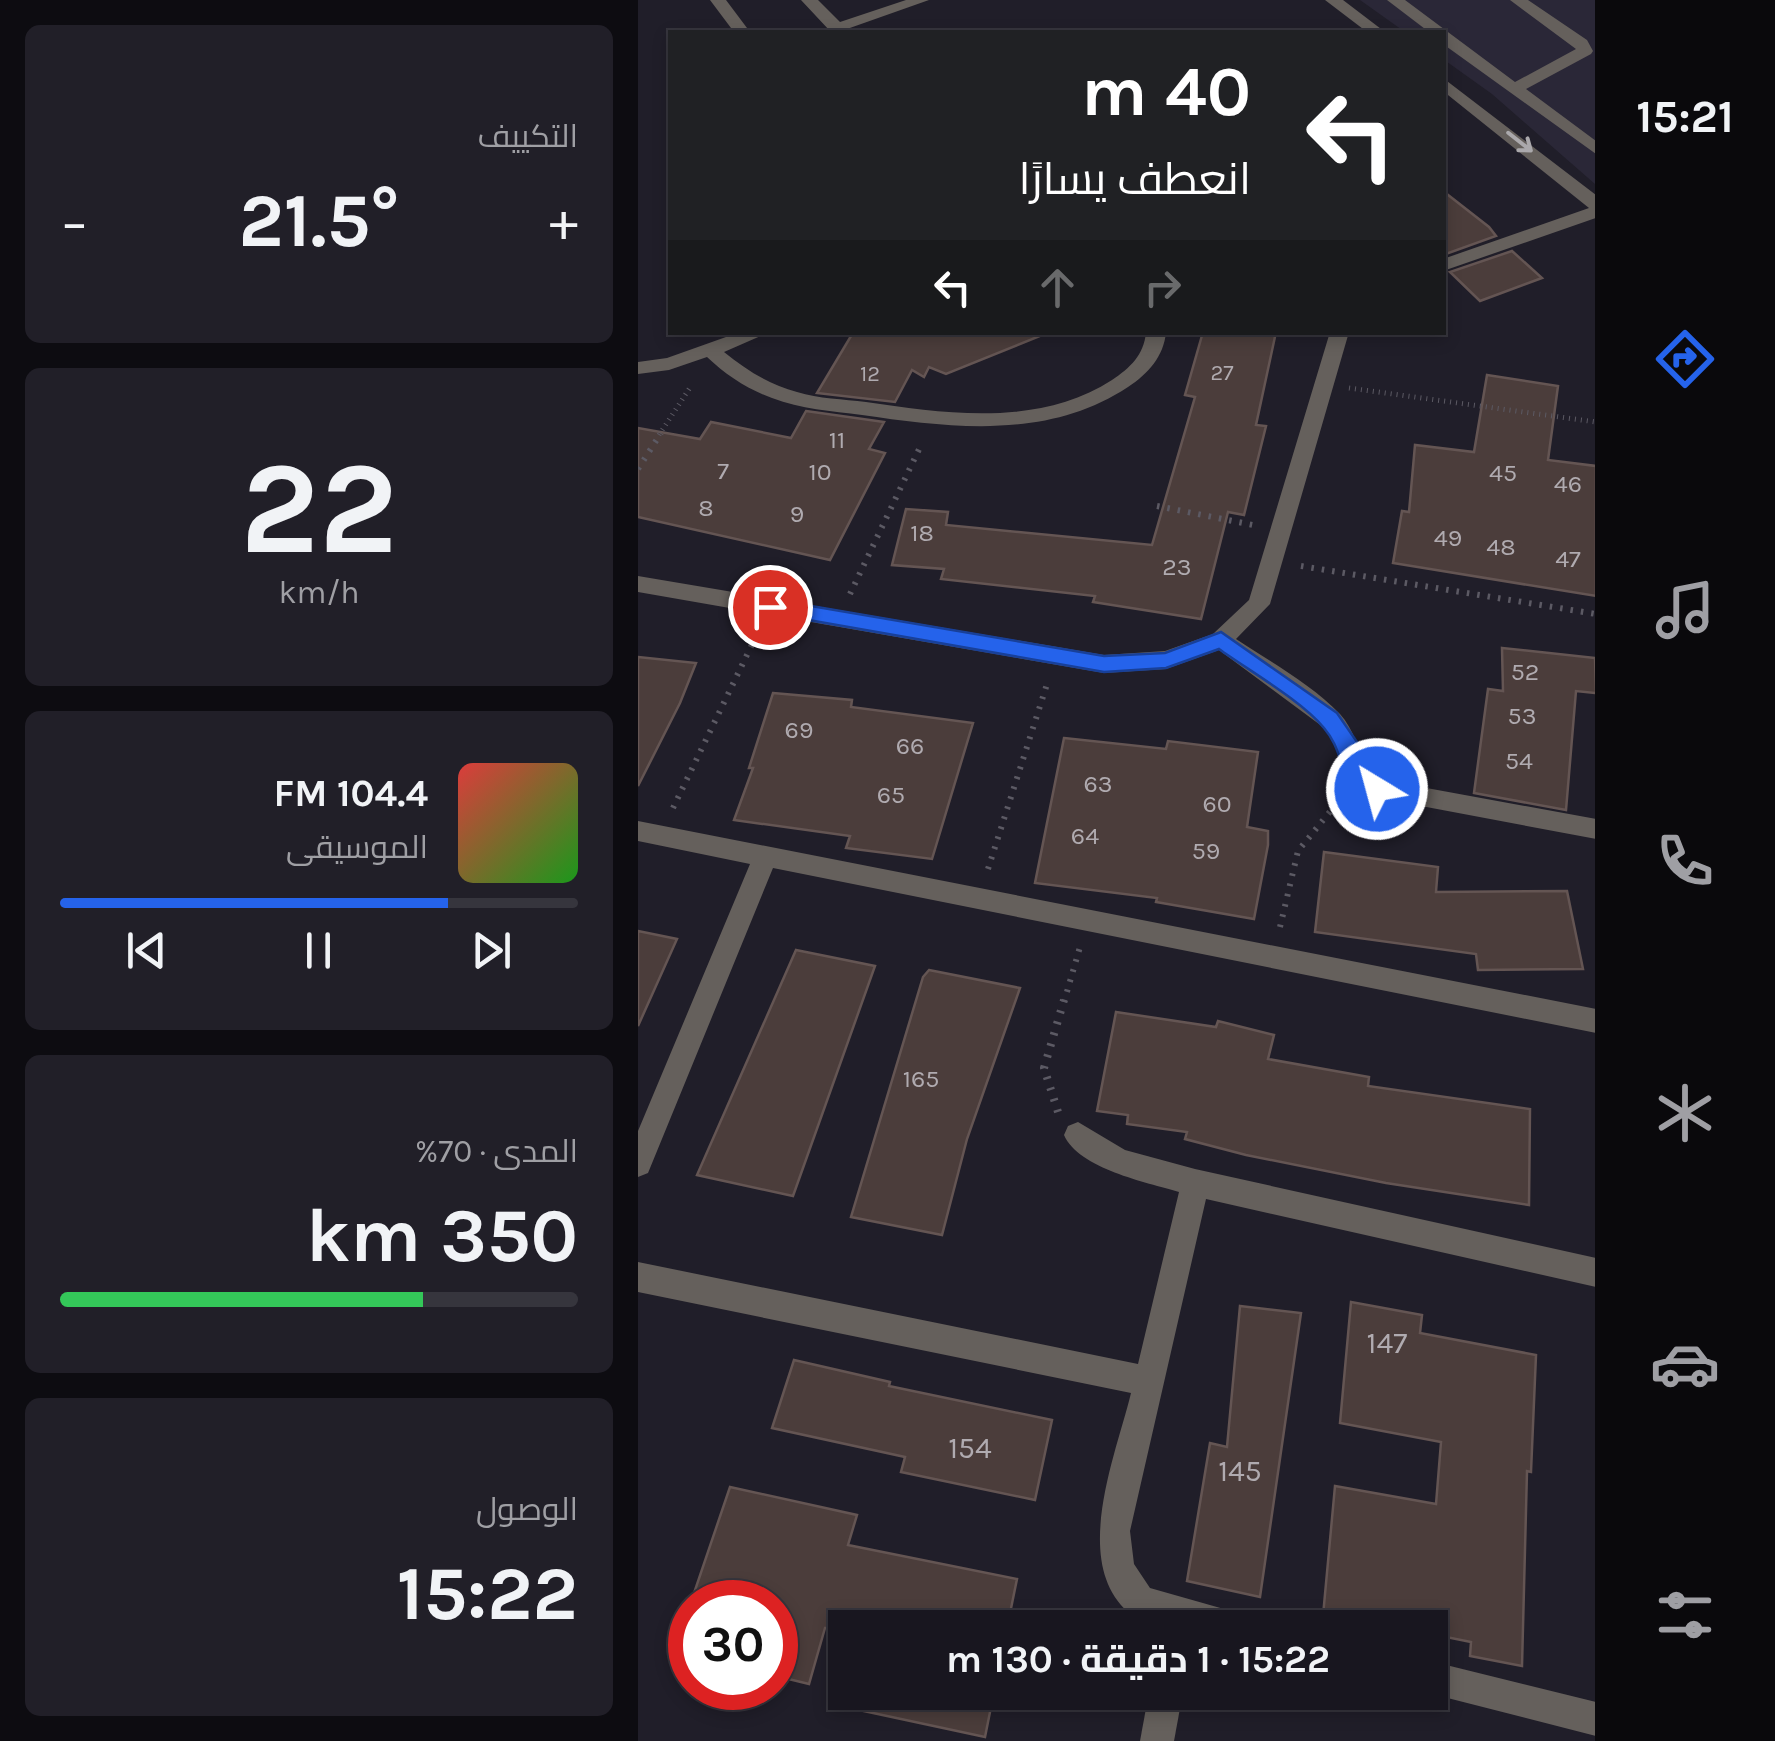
<!DOCTYPE html>
<html lang="ar">
<head>
<meta charset="utf-8">
<style>
  body { margin:0; font-family:Karla,Cairo,sans-serif; background:#211f28; color:#f1f3f6; direction:rtl; height:100vh; display:flex; flex-direction:column; font-size:38px; white-space:nowrap }
  * { box-sizing:border-box; margin:0 }
  p { font-size:32px; color:#9f9fa4 }
  .icon { flex:none; width:55px; height:55px; fill:none; stroke:currentColor; stroke-width:2; stroke-linecap:round; stroke-linejoin:round }
  .map { position:relative; flex:1; overflow:hidden; direction:ltr }
  .sheet { display:flex; flex-direction:column; gap:25px; padding:25px; background:#0d0c11; width:638px }
  .sheet>* { flex:none }
  .banner { position:absolute; left:30px; top:30px; width:778px; height:305px; border-radius:0px; box-shadow:0 5px 15px #0003,0 0 0 2px #36353d; direction:rtl; background:#202124; color:#fff; overflow:hidden }
  .speed { position:absolute; left:30px; top:1580px; display:flex; gap:20px; font-size:50px; font-weight:700; text-align:center }
  .speed>* { display:grid; place-content:center; width:130px; height:130px; border-radius:50%; background:#18161f; box-shadow:0 5px 15px #0003,0 0 0 2px #36353d; line-height:1 }
  .speed .limit { border:15px solid #d22; background:#fff; color:#111 }
  .pin { position:absolute; display:grid; place-items:center; width:85px; height:85px; color:#fff; margin:-42px; border:5px solid #fff; border-radius:50%; box-shadow:0 2px 10px #0007 }
  .me { position:absolute; width:110px; margin:-55px; rotate:323deg; stroke-linejoin:round; filter:drop-shadow(0 0 8px #0008) }
  .turn { display:flex; align-items:center; gap:35px; height:210px; padding:0 30px; font-size:45px }
  .turn .icon { width:130px; height:130px; stroke-width:2.5 }
  .turn b { display:block; font-size:70px; line-height:85px }
  .lanes { display:flex; align-items:center; height:95px; padding:0 30px; background:#0003; justify-content:center; gap:50px; direction:ltr }
  .lanes .off { opacity:.35 }
  .big { font-size:75px; font-weight:700; line-height:1.1 }
  .sheet .card { flex:1; display:flex; flex-direction:column; justify-content:center; gap:15px; min-width:0; padding:0 35px; border-radius:15px; background:#211f28 }
  .sheet .dial { align-items:center; gap:0 }
  .dial b { font-size:130px; line-height:1 }
  .song { display:flex; align-items:center; gap:30px }
  .cover { width:120px; height:120px; border-radius:15px; background:linear-gradient(135deg,hsl(0 70% 55%),hsl(120 70% 35%)) }
  .played { height:10px; border-radius:5px; background:linear-gradient(90deg,#2563eb 75%,#36353d 75%) }
  .keys { display:flex; justify-content:space-around; direction:ltr }
  .heat { display:flex; justify-content:space-between; align-items:center; font-size:55px; direction:ltr }
  .charge { height:15px; border-radius:8px; background:linear-gradient(90deg,#34c759 70%,#36353d 0) }
  .trip { position:absolute; left:190px; top:1610px; width:620px; height:100px; border-radius:0px; background:#18161f; box-shadow:0 5px 15px #0003,0 0 0 2px #36353d; font-weight:700; line-height:100px; text-align:center; direction:rtl }
  main { display:flex; flex:1; min-height:0 }
  .dock { display:flex; flex-direction:column; width:180px; justify-content:space-around; align-items:center; background:#0a090c; color:#9f9fa4 }
  .dock .icon { width:70px; height:70px }
  .dock .on { color:#2563eb }
  .dock b { font-size:45px; color:#f1f3f6 }
  .map>svg:first-child { display:block }
  .built { fill:#2a2737 }
  .building { fill:#4b3d3b; stroke:#645553; stroke-width:2.5 }
  .lines { fill:none; stroke-linecap:round; stroke-linejoin:round }
  .path-far2 { stroke:#5c5a64; stroke-width:5; stroke-dasharray:1 5; stroke-linecap:butt }
  .path-far1 { stroke:#5c5a64; stroke-width:6; stroke-dasharray:2.5 8; stroke-linecap:butt }
  .path { stroke:#5c5a64; stroke-width:8; stroke-dasharray:2.5 9; stroke-linecap:butt }
  .minor { fill:#65605c; fill-rule:evenodd }
  .oneway { stroke:#aba9ac }
  .route { fill:#2563eb; stroke:#184099; stroke-width:2.5 }
  .labels { text-anchor:middle; stroke-width:10; stroke-linejoin:round; paint-order:stroke }
  .far-number-label { font-size:22px; fill:#b0abb0 }
  .number-label { font-size:25px; fill:#b0abb0 }
  .near-number-label { font-size:30px; fill:#b0abb0 }
</style>
</head>
<body>
<main>
<nav class="dock">
<b>15:21</b>
<svg class="icon on" aria-label="directions" viewBox="0 0 24 24"><path d="M12 3l9 9-9 9-9-9zM9 14v-3h6M13 9l2 2-2 2"/></svg>
<svg class="icon" aria-label="music" viewBox="0 0 24 24"><path d="M9 18V5l10-2v13"/><circle cx="6" cy="18" r="3"/><circle cx="16" cy="16" r="3"/></svg>
<svg class="icon" aria-label="phone" viewBox="0 0 24 24"><path d="M5 4h4l2 5-3 2q2 4 5 5l2-3 5 2v4C11 20 4 13 5 4z"/></svg>
<svg class="icon" aria-label="climate" viewBox="0 0 24 24"><path d="M12 3v18M4 7l16 10M4 17L20 7"/></svg>
<svg class="icon" aria-label="car" viewBox="0 0 24 24"><path d="M5 17H2v-5l4-1 3-4h7l3 4 3 1v5h-3M9 17h6M6 11h13"/><circle cx="7" cy="17" r="2"/><circle cx="17" cy="17" r="2"/></svg>
<svg class="icon" aria-label="filters" viewBox="0 0 24 24"><path d="M4 7h16M4 17h16"/><circle cx="9" cy="7" r="2"/><circle cx="15" cy="17" r="2"/></svg>
</nav>
<div class="map">
<svg width="958" height="1741" viewBox="0 0 958 1741">
  <rect width="100%" height="100%" fill="#201e29"/>
  <!-- built -->
  <path class="built" d="M722,0H957V184L854,94L805,59V32H767Z"/>
  <!-- building -->
  <g class="building">
    <path d="M805,191L851,227L858,236L805,255Z"/>
    <path d="M874,251L904,278L842,301L812,272Z"/>
    <path d="M221,332H407V334L308,374L291,367L286,377L274,370L257,402L179,393L213,336Z"/>
    <path d="M565,332H638L618,425L628,426L606,515L590,512L563,619L455,602L457,596L303,579L306,569L254,565L268,509L310,512L308,525L514,545L557,397L547,395Z"/>
    <path d="M849,375L920,386L910,460L958,466V596L755,563L764,511L771,512L777,445L836,452Z"/>
    <path d="M168,411L246,422L231,449L247,453L192,560L0,517V428L62,439L73,422L153,438Z"/>
    <path d="M864,648L957,658L958,693L938,691L928,810L836,793L850,689L865,691Z"/>
    <path d="M0,657L58,663L42,703L0,786Z"/>
    <path d="M135,693L214,700L213,707L335,723L294,859L208,848L212,836L96,820L115,768H111Z"/>
    <path d="M426,738L528,749L530,741L620,752L609,827L630,831V845L616,919L518,902L519,898L397,883Z"/>
    <path d="M686,852L800,867L798,892L929,891L945,969L840,970L838,954L677,932Z"/>
    <path d="M0,931L39,939L0,1026Z"/>
    <path d="M158,950L237,966L155,1196L59,1175Z"/>
    <path d="M291,970L382,988L329,1139L304,1235L213,1217L285,977Z"/>
    <path d="M478,1012L578,1027L580,1021L636,1035L630,1059L731,1077L730,1086L892,1109L891,1205L748,1183L608,1155L547,1139L549,1132L489,1124L490,1115L459,1111Z"/>
    <path d="M713,1302L784,1315L782,1333L898,1355L893,1472L889,1471L884,1666L832,1656L833,1642L808,1637V1628H749L685,1616L697,1486L798,1504L803,1442L702,1423Z"/>
    <path d="M602,1306L663,1313L622,1597L549,1581L572,1443L589,1447Z"/>
    <path d="M156,1360L252,1382L251,1386L414,1420L397,1500L263,1472L267,1457L134,1428Z"/>
    <path d="M92,1487L219,1515L210,1545L379,1579L369,1628H187L171,1684L138,1676V1602H53Z"/>
    <path d="M209,1692H356L347,1737L207,1707Z"/>
  </g>
  <g class="lines">
    <!-- path-far2 -->
    <g class="path-far2">
      <path d="M711,388L958,422"/>
      <path d="M21,435L53,386"/>
    </g>
    <!-- path-far1 -->
    <g class="path-far1">
      <path d="M0,469L23,433"/>
      <path d="M519,506L615,525"/>
      <path d="M663,566L958,614"/>
      <path d="M212,594L284,443"/>
      <path d="M35,808L121,630"/>
      <path d="M350,869L410,681"/>
      <path d="M642,927L660,851L703,798"/>
      <path d="M426,1002L442,947"/>
    </g>
    <!-- path -->
    <path class="path" d="M420,1112L406,1068L426,1000"/>
    <!-- minor -->
    <g class="minor">
      <path d="M72,0H88L112,32H96Z"/>
      <path d="M163,0H180L202,22L268,0H291L209,29L211,32L192,31Z"/>
      <path d="M687,0H705L747,32H729Z"/>
      <path d="M749,0H767L877,82L938,49L872,0H890L949,40L955,51L953,54L888,89L958,141V154L805,44V32H791Z"/>
      <path d="M805,78L958,195V218L805,271V259L951,208L805,91Z"/>
      <path d="M102,332H132L86,352C108,370 132,385 159,392C181,399 205,399 228,402C309,414 401,427 474,380C492,368 506,355 508,332H528C526,356 510,374 490,387C410,440 314,428 224,415C193,411 163,409 134,398C109,389 88,375 69,357L31,370L0,374V362L29,358Z"/>
      <path d="M692,332H711L632,604L598,639C633,662 673,684 702,714C721,735 721,765 745,780L958,819V839L730,796C703,779 704,750 685,727L581,650L528,669L466,673L0,592V576L466,655L527,651L575,634L611,600Z"/>
      <path d="M0,821L958,1009V1033L135,868L10,1173L0,1177V1131L112,864L0,841Z"/>
      <path d="M440,1122L487,1150L557,1169L958,1258V1287L568,1199L492,1531L496,1564L512,1588L593,1611L605,1616L609,1628C578,1628 515,1634 490,1612C433,1561 478,1455 493,1393L0,1292V1262L500,1364L541,1192C508,1182 441,1169 426,1135L430,1126Z"/>
      <path d="M792,1661L958,1702V1736L786,1692H792Z"/>
      <path d="M511,1692H545L536,1741H502Z"/>
    </g>
  </g>
  <!-- one-way arrows -->
  <defs><path id="oneway-shaft" d="M-6 0H5M1.5-3L5.5 0L1.5 3" fill="none" stroke-width="1.6" stroke-linecap="round" stroke-linejoin="round" transform="scale(2.5)"/></defs>
  <use class="oneway" href="#oneway-shaft" transform="translate(882 142) rotate(38)"/>
  <!-- route -->
  <path class="route" d="M132,599L466,656L527,653L583,632L699,713L719,742L725,766L750,789L739,798C696,783 710,756 686,728C664,701 610,670 581,649L528,668L466,672L125,612L122,607Z"/>
  <g class="labels">
    <!-- far-number labels -->
    <g class="far-number-label">
      <text x="584" y="380">27</text>
      <text x="232" y="381">12</text>
    </g>
    <!-- number labels -->
    <g class="number-label">
      <text x="199" y="448">11</text>
      <text x="85" y="479">7</text>
      <text x="182" y="480">10</text>
      <text x="865" y="481">45</text>
      <text x="930" y="492">46</text>
      <text x="68" y="516">8</text>
      <text x="159" y="522">9</text>
      <text x="284" y="541">18</text>
      <text x="810" y="546">49</text>
      <text x="863" y="555">48</text>
      <text x="930" y="567">47</text>
      <text x="539" y="575">23</text>
      <text x="887" y="680">52</text>
      <text x="884" y="724">53</text>
      <text x="161" y="738">69</text>
      <text x="272" y="754">66</text>
      <text x="881" y="769">54</text>
      <text x="460" y="792">63</text>
      <text x="253" y="803">65</text>
      <text x="579" y="812">60</text>
      <text x="447" y="844">64</text>
      <text x="568" y="859">59</text>
      <text x="283" y="1087">165</text>
    </g>
    <!-- near-number labels -->
    <g class="near-number-label">
      <text x="749" y="1353">147</text>
      <text x="332" y="1458">154</text>
      <text x="602" y="1481">145</text>
    </g>
  </g>
</svg>
<div class="speed"><div class="limit">30</div></div>
<div class="pin" style="left:132px;top:607px;background:#d93025"><svg class="icon" aria-label="arrive" viewBox="0 0 24 24"><path d="M6 21V4h12l-3 4 3 4H6"/></svg></div>
<svg class="me" style="left:739px;top:789px" viewBox="-20 -20 40 40"><circle r="17" fill="#2563eb" stroke="#fff" stroke-width="3"/><path d="M0-11L8 9 0 5-8 9z" fill="#fff"/></svg>
<div class="trip">15:22 · 1 دقيقة · 130 m</div>
<div class="banner">
<div class="turn"><svg class="icon" aria-label="left" viewBox="0 0 24 24"><path d="M17 20v-9H6M10 6l-5 5 5 5"/></svg><div><b>40 m</b>انعطف يسارًا</div></div>
<div class="lanes"><svg class="icon" aria-label="left" viewBox="0 0 24 24"><path d="M17 20v-9H6M10 6l-5 5 5 5"/></svg><svg class="icon off" aria-label="ahead" viewBox="0 0 24 24"><path d="M12 20V5M6 11l6-6 6 6"/></svg><svg class="icon off" aria-label="right" viewBox="0 0 24 24"><path d="M7 20v-9h11M14 6l5 5-5 5"/></svg></div>
</div>
</div>
<section class="sheet">
<div class="card"><p>التكييف</p>
<div class="heat"><a>−</a><b class="big">21.5°</b><a>+</a></div>
</div>
<div class="card dial"><b>22</b><p>km/h</p></div>
<div class="card">
<div class="song"><i class="cover"></i><div><b>104.4 FM</b><p>الموسيقى</p></div></div>
<div class="played"></div>
<div class="keys"><svg class="icon" aria-label="previous" viewBox="0 0 24 24"><path d="M18 5L8 12l10 7zM5 5v14"/></svg><svg class="icon" aria-label="pause" viewBox="0 0 24 24"><path d="M8 5v14M16 5v14"/></svg><svg class="icon" aria-label="next" viewBox="0 0 24 24"><path d="M6 5l10 7-10 7zM19 5v14"/></svg></div>
</div>
<div class="card"><p>المدى · 70%</p><b class="big">350 km</b><div class="charge"></div></div>
<div class="card"><p>الوصول</p><b class="big">15:22</b></div>
</section>
</main>
</body>
</html>
